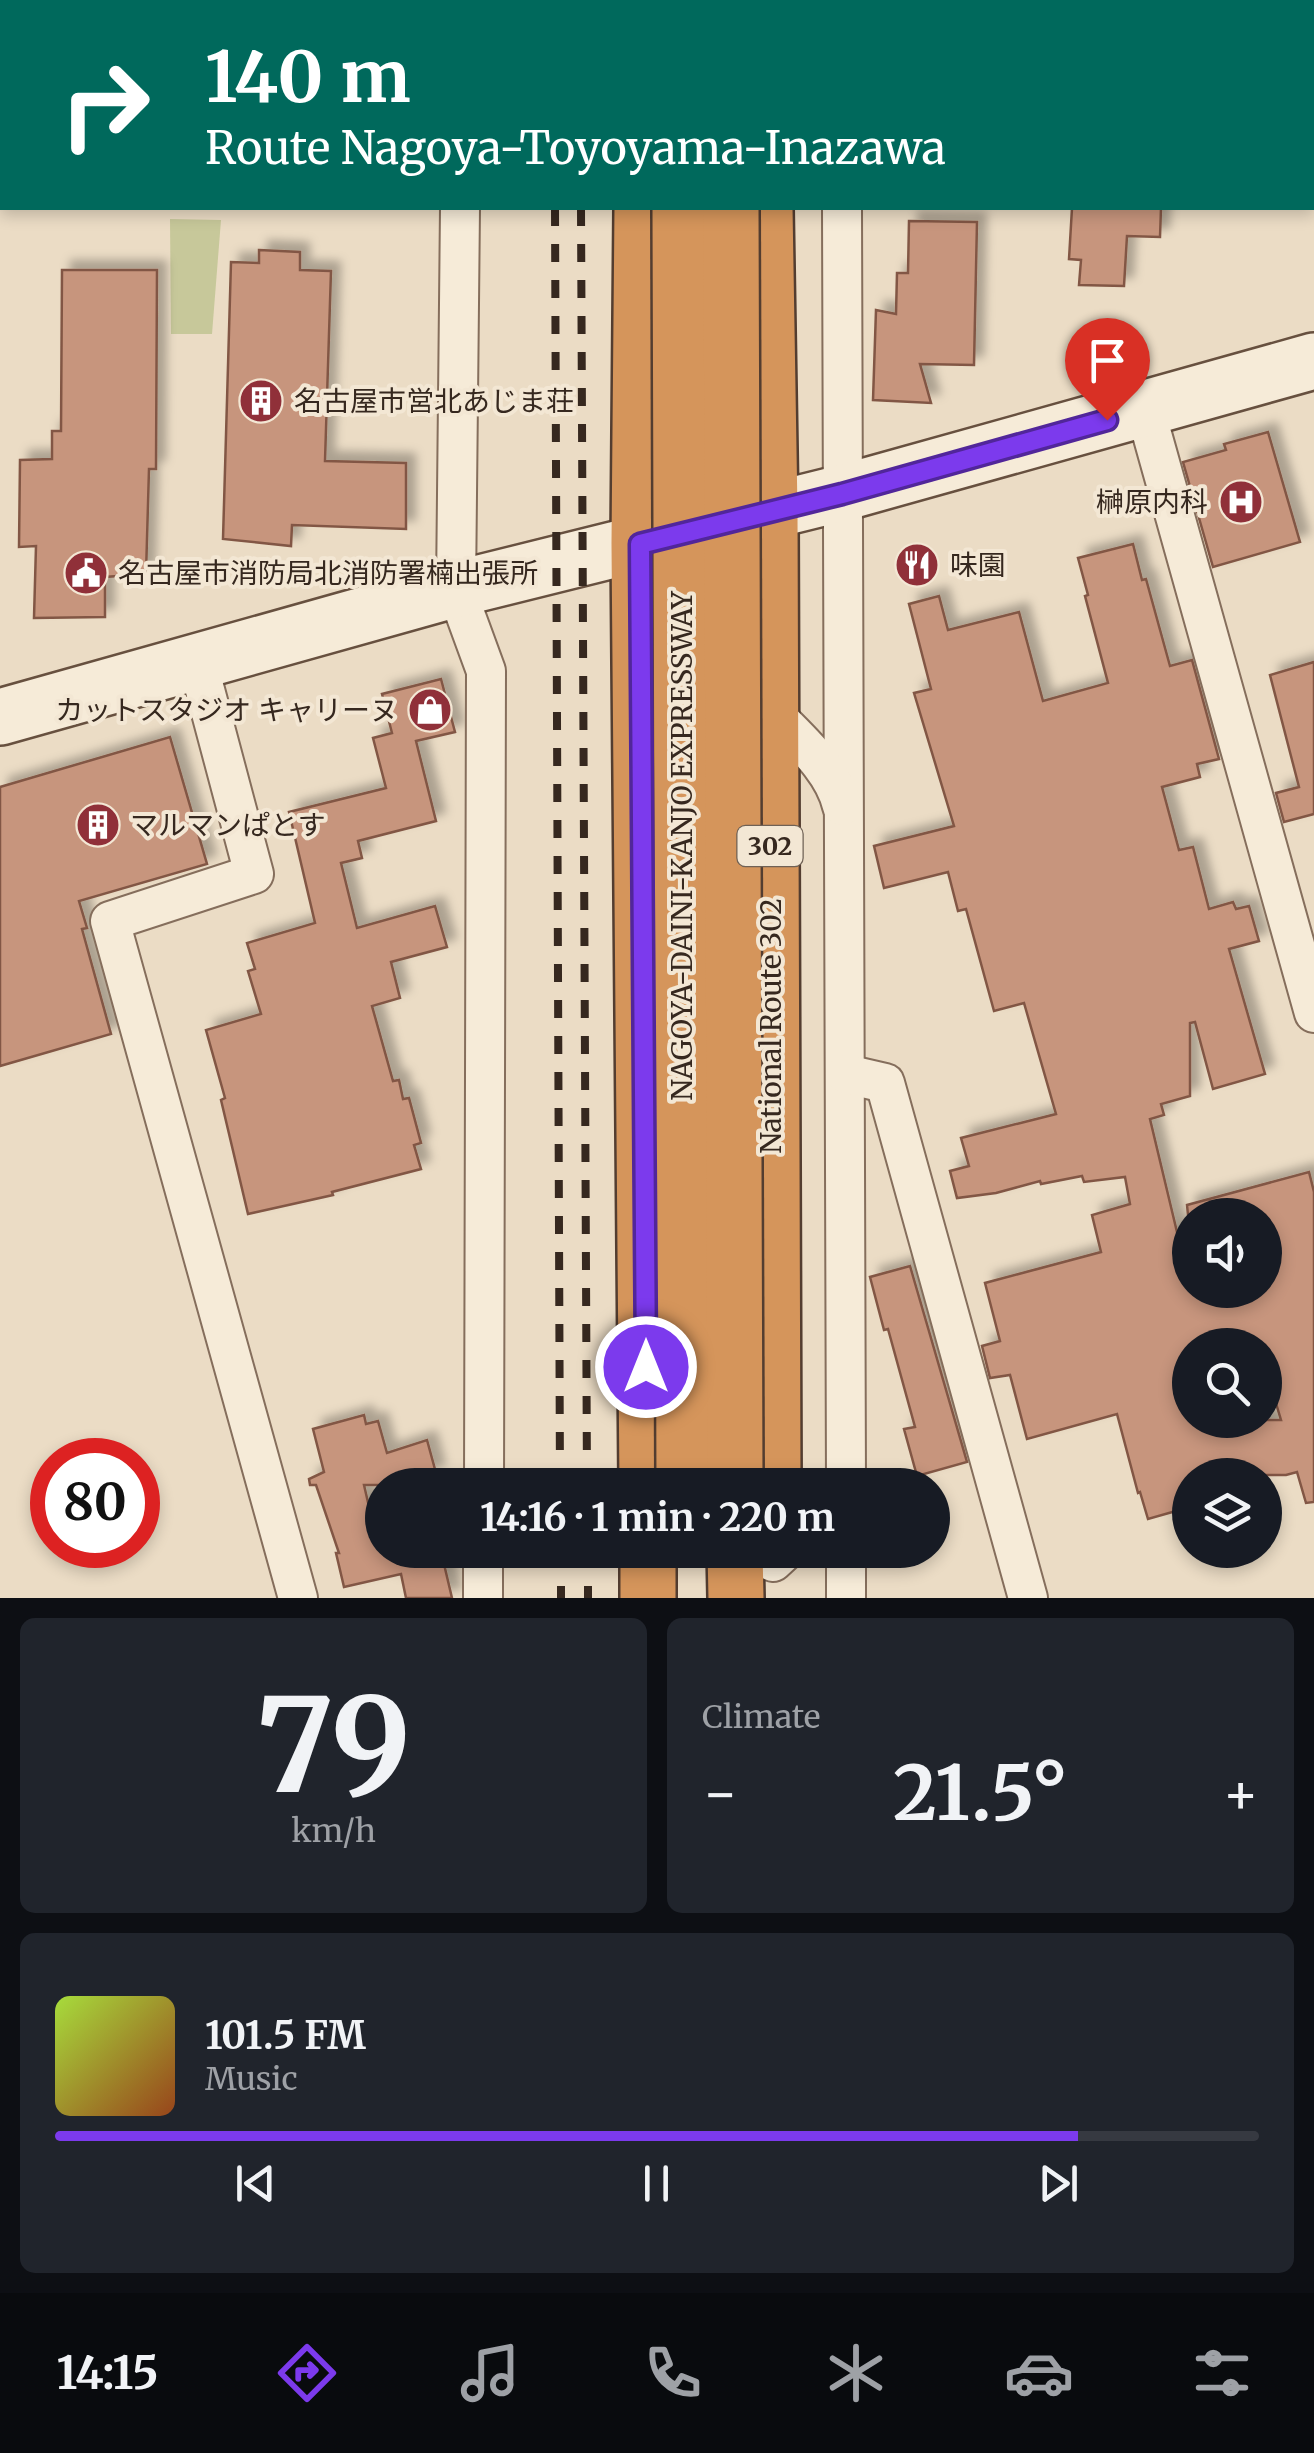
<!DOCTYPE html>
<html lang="en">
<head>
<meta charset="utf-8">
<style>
  body { margin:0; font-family:Merriweather,"Noto Sans JP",serif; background:#20242c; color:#f1f3f6; height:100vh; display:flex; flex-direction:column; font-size:38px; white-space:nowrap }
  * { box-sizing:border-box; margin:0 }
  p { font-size:32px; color:#9ea1a6 }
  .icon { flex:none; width:55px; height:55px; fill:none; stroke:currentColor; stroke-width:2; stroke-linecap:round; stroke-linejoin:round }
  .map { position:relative; height:1598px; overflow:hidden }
  .sheet { display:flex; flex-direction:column; gap:20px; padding:20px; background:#0d0f14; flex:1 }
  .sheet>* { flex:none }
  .hud { position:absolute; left:0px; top:0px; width:1315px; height:210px; box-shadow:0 5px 15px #0003; background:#00695c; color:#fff; overflow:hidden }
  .fabs { position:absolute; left:1172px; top:1198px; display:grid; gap:20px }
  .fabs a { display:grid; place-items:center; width:110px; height:110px; border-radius:50%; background:#171b24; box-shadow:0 5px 15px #0003; font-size:50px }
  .speed { position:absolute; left:30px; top:1438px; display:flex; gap:20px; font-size:50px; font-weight:700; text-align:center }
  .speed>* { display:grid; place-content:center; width:130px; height:130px; border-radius:50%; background:#171b24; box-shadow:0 5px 15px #0003; line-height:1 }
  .speed .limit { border:15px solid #d22; background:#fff; color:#111 }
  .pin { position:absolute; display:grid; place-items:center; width:85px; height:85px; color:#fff; margin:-102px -42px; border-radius:50% 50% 50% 0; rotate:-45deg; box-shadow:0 0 10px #0007 }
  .pin .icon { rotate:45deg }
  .me { position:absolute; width:110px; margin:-55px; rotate:0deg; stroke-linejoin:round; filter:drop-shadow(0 0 8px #0008) }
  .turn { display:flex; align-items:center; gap:35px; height:210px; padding:0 40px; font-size:45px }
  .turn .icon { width:130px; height:130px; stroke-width:2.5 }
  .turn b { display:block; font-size:70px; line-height:85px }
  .big { font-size:75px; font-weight:700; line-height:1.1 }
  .sheet .card { flex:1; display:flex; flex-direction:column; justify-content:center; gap:15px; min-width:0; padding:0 35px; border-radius:15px; background:#20242c }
  .sheet .dial { align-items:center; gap:0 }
  .dial b { font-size:130px; line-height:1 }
  .song { display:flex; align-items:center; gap:30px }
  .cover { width:120px; height:120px; border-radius:15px; background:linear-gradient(135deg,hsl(80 70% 55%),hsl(20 70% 35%)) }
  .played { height:10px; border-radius:5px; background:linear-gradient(90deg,#7c3aed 85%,#363941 85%) }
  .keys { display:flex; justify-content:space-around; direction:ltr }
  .heat { display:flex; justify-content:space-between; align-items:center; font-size:55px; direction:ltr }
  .sheet .tiles { flex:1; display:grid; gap:20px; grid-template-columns:1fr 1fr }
  .card:last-child { grid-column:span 2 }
  .trip { position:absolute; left:365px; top:1468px; width:585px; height:100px; border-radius:50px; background:#171b24; box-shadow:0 5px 15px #0003; font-weight:700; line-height:100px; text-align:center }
  .tab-bar { display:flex; height:160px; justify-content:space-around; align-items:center; background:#090b0e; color:#9ea1a6 }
  .tab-bar .icon { width:70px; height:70px }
  .tab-bar .on { color:#7c3aed }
  .tab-bar b { font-size:45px; color:#f1f3f6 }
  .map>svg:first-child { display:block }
  .green { fill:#c7c89a }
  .building { fill:#c7957d; stroke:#825744; stroke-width:2.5; fill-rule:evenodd; filter:url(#shadow) }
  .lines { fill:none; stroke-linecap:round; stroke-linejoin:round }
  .street-casing { stroke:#856e5c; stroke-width:42 }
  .secondary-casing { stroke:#67503f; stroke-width:60 }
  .highway-casing { stroke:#533d30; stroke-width:60 }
  .street { stroke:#f6ebd8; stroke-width:38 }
  .secondary { stroke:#f6ebd8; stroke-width:55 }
  .highway { stroke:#d5955b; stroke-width:55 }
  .rail { stroke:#36281f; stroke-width:8; stroke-dasharray:18 18; stroke-linecap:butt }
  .highway-bridge-casing { stroke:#533d30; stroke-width:60; stroke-linecap:butt }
  .highway-bridge { stroke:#d5955b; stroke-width:55 }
  .route-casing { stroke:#51269a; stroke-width:25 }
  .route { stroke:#7c3aed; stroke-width:18 }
  .labels { text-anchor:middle; stroke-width:8; stroke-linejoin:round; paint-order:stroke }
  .shield { fill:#f3e7d4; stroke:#6f6155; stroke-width:2.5 }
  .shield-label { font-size:25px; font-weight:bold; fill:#36281f }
  .poi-label { font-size:28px; fill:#36281f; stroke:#f3e7d4; text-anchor:start }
  .street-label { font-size:28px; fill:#36281f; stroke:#f3e7d4 }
</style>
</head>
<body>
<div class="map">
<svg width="1314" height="1598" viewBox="0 0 1314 1598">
  <defs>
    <filter id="shadow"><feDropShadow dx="9" dy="-9" stdDeviation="5" flood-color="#0004"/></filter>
  </defs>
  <rect width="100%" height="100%" fill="#ebdcc5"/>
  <!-- green -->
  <path class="green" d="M170,219L221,220L212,334H171Z"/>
  <!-- building -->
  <g class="building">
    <path d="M1072,208H1161L1160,237L1127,236L1124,286L1079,285L1081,260L1069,259Z"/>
    <path d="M909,221L977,222L974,365L920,364L931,403L873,400L876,310L896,314L897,273H908Z"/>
    <path d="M259,250L300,252V270L331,271L325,461L406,463V529L292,525L291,546L223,539L231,262L259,263Z"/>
    <path d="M62,270H157L156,469H149L146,574L105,577V617L34,618L36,546L19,547L20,460L52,459V431H61Z"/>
    <path d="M1268,432L1300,542L1213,567L1183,462L1226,450L1224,444Z"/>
    <path d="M1133,544L1142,580L1146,579L1170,666L1192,660L1219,759L1197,764L1200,777L1162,787L1179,850L1193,847L1209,909L1233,902L1236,909L1249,906L1259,941L1229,949L1265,1074L1213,1089L1195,1022L1190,1023V1096L1161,1104L1164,1115L1150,1119L1177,1232L1190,1229V1290H1265V1215H1188L1187,1205L1309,1172L1314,1192V1502L1306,1503L1297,1472L1286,1475H1190V1507L1148,1519L1140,1492L1138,1493L1117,1414L1027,1439L1010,1375L990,1378L982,1346L1000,1341L985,1283L1101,1252L1092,1215L1130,1204L1125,1177L1084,1182L1082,1176L1041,1184L1040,1181L996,1193L957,1198L950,1171L969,1166L961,1138L1056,1114L1024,1003L994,1011L966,909L958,911L948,872L884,888L874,846L954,826L914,693L931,689L909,604L939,596L948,630L1019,612L1043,701L1108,683L1085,596L1088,595L1078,558ZM1190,1345H1265V1367L1281,1420H1190Z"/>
    <path d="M1314,662V814L1284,822L1276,793L1299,787L1270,675Z"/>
    <path d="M441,679L455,732L416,741L436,821L358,841L362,858L341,863L357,928L435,906L447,947L391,962L400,998L372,1006L393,1081L399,1080L403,1099L409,1098L421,1143L414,1145L421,1169L332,1192L333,1195L248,1214L221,1100L225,1098L206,1030L261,1014L248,971L255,969L247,943L315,923L289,812L386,788L373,738L392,733L382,694Z"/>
    <path d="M170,737L207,864L79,901L87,928L82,929L111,1034L0,1066V787Z"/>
    <path d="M910,1266L967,1462L917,1476L904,1429L915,1427L888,1329L884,1330L870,1277Z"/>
    <path d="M364,1415L366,1424L378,1421L387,1453L427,1440L436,1473L399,1485H364L379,1550H451L452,1563L444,1564L452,1598H406L401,1574L344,1587L336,1553H339L316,1485H310L309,1479L324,1472L313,1429Z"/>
  </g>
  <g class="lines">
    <defs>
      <g id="street">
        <path d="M842,0V2"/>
        <path d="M1302,0L1303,2"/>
        <path d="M462,2V0"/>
        <path d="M1312,38L1314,44"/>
        <path d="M460,208L456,589L486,671L484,1485"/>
        <path d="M842,208L846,1485"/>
        <path d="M1145,409L1314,1013"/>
        <path d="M197,660L254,874L110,921L298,1598"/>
        <path d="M770,710C796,738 833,767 842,806"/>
        <path d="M846,1074L885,1083L1028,1598"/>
        <path d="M773,1562L786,1550"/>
        <path d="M483,1598V1550"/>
        <path d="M846,1598V1550"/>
      </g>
      <path id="secondary" d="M0,717L456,589L842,493L1314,361"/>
      <g id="highway">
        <path d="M640,0V2"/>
        <path d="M679,0V2"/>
        <path d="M763,0V2"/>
        <path d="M642,208L639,544L647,1485"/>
        <path d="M765,208L770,511L773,1485"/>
        <path d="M648,1550V1598"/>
        <path d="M735,1550L736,1598"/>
      </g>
    </defs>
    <!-- street casing -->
    <use href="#street" class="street-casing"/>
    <!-- secondary casing -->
    <use href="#secondary" class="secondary-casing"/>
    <!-- highway casing -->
    <use href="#highway" class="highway-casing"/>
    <!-- street -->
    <use href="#street" class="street"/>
    <!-- secondary -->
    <use href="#secondary" class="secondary"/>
    <!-- highway -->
    <use href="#highway" class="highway"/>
    <!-- rail -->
    <g class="rail">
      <path d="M554,0V2"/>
      <path d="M580,0V2"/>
      <path d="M555,208L560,1485"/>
      <path d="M581,208L587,1485"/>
      <path d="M561,1550V1598"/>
      <path d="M588,1550V1598"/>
    </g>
    <defs>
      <g id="highway-bridge">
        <path d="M680,208L684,1485"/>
        <path d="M731,208L735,1485"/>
      </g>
    </defs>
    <!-- highway-bridge casing -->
    <use href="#highway-bridge" class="highway-bridge-casing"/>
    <!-- highway-bridge -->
    <use href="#highway-bridge" class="highway-bridge"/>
  </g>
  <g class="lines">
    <defs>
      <path id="route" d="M646,1367L640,544L842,494L1107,420"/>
    </defs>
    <!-- route casing -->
    <use href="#route" class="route-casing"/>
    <!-- route -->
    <use href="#route" class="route"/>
  </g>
  <!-- icons -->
  <defs>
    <symbol id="building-disc" viewBox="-11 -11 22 22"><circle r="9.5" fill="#903039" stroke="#f3e7d4"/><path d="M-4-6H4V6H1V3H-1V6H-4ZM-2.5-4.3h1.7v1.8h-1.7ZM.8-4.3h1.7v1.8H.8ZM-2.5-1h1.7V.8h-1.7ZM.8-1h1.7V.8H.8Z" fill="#fff"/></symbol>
    <symbol id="hospital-disc" viewBox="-11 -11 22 22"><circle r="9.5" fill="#903039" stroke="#f3e7d4"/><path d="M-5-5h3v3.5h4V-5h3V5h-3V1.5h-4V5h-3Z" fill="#fff"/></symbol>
    <symbol id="restaurant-disc" viewBox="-11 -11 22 22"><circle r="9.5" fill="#903039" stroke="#f3e7d4"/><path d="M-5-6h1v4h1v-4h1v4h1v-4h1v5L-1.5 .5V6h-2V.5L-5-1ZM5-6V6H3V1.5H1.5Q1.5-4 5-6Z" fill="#fff"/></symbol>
    <symbol id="civic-disc" viewBox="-11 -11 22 22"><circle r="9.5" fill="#903039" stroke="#f3e7d4"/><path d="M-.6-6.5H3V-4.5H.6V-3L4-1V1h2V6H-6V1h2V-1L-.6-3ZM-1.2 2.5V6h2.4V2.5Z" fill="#fff"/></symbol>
    <symbol id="shop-disc" viewBox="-11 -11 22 22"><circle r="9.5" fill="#903039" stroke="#f3e7d4"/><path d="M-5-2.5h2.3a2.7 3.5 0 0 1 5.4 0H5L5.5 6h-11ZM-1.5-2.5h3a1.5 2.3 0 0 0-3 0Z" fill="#fff"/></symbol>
  </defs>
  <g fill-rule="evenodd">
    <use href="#building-disc" x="236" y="376" width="50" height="50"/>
    <use href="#hospital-disc" x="1216" y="477" width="50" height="50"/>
    <use href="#restaurant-disc" x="892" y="540" width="50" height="50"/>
    <use href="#civic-disc" x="61" y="548" width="50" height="50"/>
    <use href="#shop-disc" x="405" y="685" width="50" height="50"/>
    <use href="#building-disc" x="73" y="800" width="50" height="50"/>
  </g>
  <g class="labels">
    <!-- shield labels -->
    <rect class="shield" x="737.5" y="826" width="65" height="40" rx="8"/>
    <g class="shield-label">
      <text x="770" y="855">302</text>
    </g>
    <!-- poi labels -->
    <g class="poi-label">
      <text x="294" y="411">名古屋市営北あじま荘</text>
      <text x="1208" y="512" text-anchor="end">榊原内科</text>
      <text x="950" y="575">味園</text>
      <text x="118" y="583">名古屋市消防局北消防署楠出張所</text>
      <text x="398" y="720" text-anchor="end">カットスタジオ キャリーヌ</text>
      <text x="130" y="835">マルマンぱとす</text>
    </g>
    <!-- street labels -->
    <g class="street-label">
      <text transform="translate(682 846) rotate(-90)" y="10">NAGOYA-DAINI-KANJO EXPRESSWAY</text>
      <text transform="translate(771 1026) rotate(-90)" y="10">National Route 302</text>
    </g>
  </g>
</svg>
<div class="fabs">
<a><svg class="icon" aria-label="sound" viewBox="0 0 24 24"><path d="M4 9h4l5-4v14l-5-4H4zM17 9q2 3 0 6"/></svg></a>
<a><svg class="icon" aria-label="search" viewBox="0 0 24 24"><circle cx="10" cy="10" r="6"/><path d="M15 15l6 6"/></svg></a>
<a><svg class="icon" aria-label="layers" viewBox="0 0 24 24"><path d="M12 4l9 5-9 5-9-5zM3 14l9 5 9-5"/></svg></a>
</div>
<div class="speed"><div class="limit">80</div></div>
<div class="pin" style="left:1107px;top:420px;background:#d93025"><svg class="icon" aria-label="arrive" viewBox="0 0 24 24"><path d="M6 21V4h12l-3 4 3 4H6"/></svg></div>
<svg class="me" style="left:646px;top:1367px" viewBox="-20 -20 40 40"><circle r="17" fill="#7c3aed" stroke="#fff" stroke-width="3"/><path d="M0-11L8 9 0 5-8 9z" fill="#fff"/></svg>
<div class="trip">14:16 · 1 min · 220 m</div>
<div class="hud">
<div class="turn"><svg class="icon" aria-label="right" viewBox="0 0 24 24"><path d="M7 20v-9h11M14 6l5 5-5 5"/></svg><div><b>140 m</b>Route Nagoya-Toyoyama-Inazawa</div></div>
</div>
</div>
<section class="sheet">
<div class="tiles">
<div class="card dial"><b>79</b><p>km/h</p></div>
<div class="card"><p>Climate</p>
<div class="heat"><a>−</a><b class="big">21.5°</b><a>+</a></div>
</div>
<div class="card">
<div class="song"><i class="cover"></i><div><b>101.5 FM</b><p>Music</p></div></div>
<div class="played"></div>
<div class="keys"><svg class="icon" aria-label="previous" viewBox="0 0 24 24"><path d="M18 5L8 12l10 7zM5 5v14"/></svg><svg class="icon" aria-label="pause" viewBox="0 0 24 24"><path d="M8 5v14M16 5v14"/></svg><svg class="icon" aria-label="next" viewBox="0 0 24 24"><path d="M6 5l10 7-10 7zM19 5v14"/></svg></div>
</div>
</div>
</section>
<nav class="tab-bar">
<b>14:15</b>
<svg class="icon on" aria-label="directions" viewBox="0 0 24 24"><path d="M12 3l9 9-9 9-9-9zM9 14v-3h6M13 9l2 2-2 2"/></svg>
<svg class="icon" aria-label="music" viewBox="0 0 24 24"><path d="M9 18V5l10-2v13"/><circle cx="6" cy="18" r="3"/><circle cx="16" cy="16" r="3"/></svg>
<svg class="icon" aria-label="phone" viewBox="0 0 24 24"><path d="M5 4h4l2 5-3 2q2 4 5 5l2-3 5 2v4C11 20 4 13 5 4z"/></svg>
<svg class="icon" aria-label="climate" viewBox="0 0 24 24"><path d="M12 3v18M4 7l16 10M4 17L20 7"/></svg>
<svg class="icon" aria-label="car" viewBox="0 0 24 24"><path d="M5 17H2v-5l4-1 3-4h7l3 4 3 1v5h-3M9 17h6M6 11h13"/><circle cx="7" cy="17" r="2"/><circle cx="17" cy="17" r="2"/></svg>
<svg class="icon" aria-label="filters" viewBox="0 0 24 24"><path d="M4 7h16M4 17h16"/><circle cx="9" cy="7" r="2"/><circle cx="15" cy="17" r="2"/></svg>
</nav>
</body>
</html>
